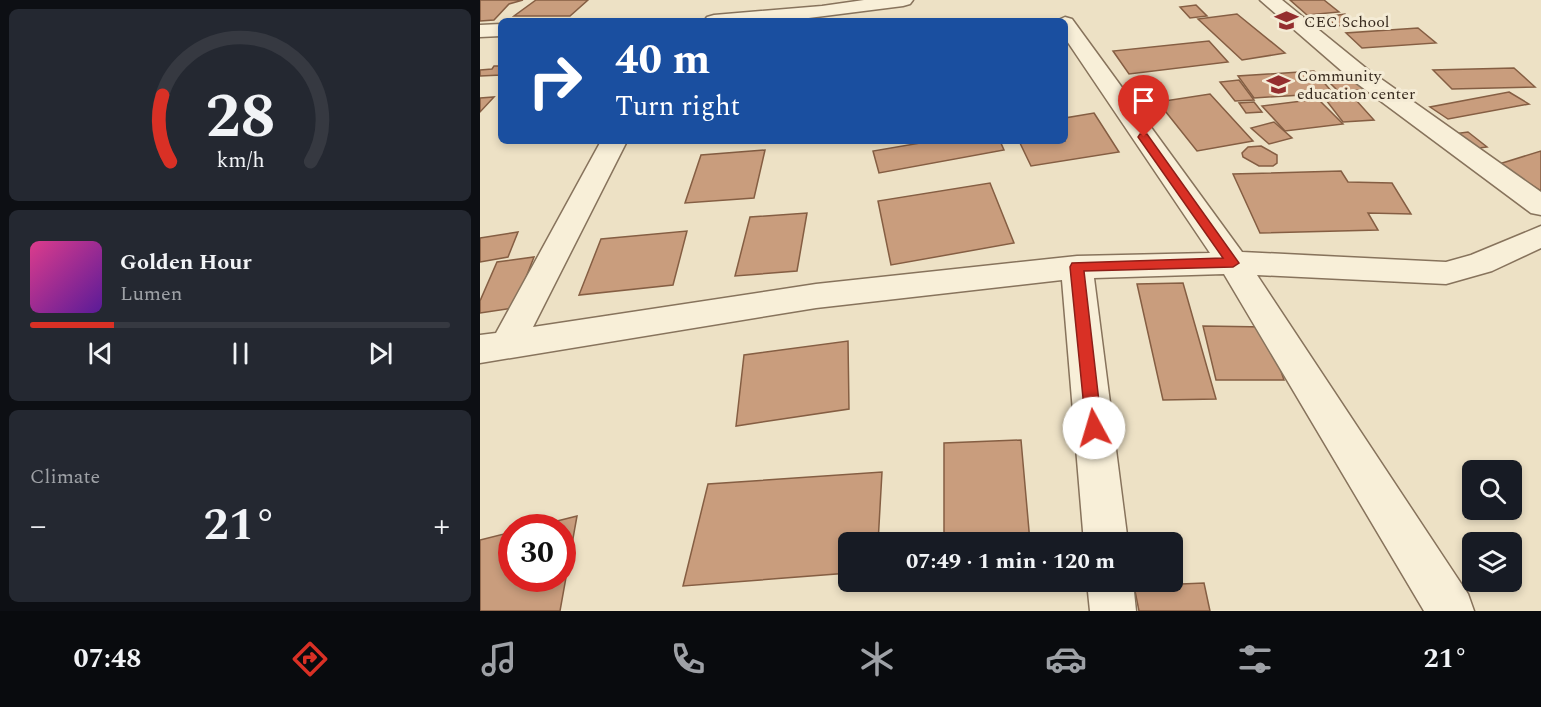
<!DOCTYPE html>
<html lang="en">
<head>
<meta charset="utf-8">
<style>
  body { margin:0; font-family:Spectral,serif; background:#242831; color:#f1f3f6; height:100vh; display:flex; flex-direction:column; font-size:22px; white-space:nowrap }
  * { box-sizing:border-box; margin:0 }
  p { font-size:20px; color:#9ea1a6 }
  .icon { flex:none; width:33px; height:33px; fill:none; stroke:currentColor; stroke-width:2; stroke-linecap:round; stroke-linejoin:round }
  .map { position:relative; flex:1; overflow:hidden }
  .drawer { display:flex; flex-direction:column; gap:9px; padding:9px; background:#0d0f14; width:480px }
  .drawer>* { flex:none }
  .banner { position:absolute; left:18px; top:18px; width:570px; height:126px; border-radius:9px; box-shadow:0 3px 9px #0003; background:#1a4fa0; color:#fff; overflow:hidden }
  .tools { position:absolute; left:982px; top:460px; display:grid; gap:12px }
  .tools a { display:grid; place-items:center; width:60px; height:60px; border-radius:9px; background:#171b24; box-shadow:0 3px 9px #0003; font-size:30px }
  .speed { position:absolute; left:18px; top:514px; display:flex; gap:12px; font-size:30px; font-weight:700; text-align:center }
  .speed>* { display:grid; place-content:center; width:78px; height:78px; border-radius:50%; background:#171b24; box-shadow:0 3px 9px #0003; line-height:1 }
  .speed .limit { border:9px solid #d22; background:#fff; color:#111 }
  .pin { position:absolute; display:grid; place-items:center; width:51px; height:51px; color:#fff; margin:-62px -26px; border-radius:50% 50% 50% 0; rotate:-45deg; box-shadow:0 0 6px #0007 }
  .pin .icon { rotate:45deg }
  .me { position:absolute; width:66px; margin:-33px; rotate:354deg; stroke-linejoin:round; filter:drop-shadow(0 0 4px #0008) }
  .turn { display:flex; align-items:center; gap:21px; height:126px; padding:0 18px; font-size:27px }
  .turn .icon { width:78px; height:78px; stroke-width:2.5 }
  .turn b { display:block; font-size:42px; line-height:51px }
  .big { font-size:45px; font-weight:700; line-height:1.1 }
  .drawer .widget { flex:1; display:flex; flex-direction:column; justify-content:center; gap:9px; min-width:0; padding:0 21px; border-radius:9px; background:#242831 }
  .drawer .dial { align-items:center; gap:0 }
  .dial svg { height:156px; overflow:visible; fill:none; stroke:#363941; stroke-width:7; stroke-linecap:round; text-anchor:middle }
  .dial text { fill:#f1f3f6; stroke:none }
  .song { display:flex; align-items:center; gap:18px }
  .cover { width:72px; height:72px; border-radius:9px; background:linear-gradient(135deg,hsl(330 70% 55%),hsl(270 70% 35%)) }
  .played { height:6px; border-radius:3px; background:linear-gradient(90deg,#d93025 20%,#363941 20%) }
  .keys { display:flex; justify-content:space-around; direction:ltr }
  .heat { display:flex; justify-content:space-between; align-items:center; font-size:33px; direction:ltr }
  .trip { position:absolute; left:358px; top:532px; width:345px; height:60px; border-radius:9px; background:#171b24; box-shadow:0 3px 9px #0003; font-weight:700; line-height:60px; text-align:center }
  .tabs { display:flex; height:96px; justify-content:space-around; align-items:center; background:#090b0e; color:#9ea1a6 }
  .tabs .icon { width:42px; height:42px }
  .tabs .active { color:#d93025 }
  .tabs b { font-size:27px; color:#f1f3f6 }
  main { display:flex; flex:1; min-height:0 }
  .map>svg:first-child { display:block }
  .building { fill:#c99d7d; stroke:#855e43; stroke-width:1.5 }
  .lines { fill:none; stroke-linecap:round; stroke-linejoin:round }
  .street-casing { stroke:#87735c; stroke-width:3 }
  .street { fill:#f8efd8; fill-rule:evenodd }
  .route { fill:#d93025; stroke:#8d1f18; stroke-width:1.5 }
  .labels { text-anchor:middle; stroke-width:6; stroke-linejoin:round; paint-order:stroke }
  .far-poi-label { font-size:16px; fill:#382b1f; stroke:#f4ebd5; text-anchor:start }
</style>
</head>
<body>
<main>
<section class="drawer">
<div class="widget dial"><svg viewBox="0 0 100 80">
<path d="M14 69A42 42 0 1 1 86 69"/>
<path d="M14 69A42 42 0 0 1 10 35" stroke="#d93025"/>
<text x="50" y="56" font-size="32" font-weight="700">28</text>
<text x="50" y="72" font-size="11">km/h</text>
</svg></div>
<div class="widget">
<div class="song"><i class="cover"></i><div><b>Golden Hour</b><p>Lumen</p></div></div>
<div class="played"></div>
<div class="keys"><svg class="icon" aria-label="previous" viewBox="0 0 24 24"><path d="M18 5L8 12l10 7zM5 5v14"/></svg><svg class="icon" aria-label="pause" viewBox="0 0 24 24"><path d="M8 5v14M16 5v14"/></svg><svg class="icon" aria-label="next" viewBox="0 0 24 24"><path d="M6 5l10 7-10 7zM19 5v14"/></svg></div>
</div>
<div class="widget"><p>Climate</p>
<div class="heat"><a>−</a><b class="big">21°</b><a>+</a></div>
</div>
</section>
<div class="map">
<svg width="1061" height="611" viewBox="0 0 1061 611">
  <rect width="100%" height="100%" fill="#ede1c5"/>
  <!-- building -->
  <g class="building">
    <path d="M0,0H43L29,4L14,20L0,21Z"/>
    <path d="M56,0H108L90,16H34Z"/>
    <path d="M810,0H844L859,12L827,15Z"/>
    <path d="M716,5L727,16L710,18L700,7Z"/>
    <path d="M757,14L805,53L762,60L718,19Z"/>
    <path d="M865,14L877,23L857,26L845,17Z"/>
    <path d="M938,28L956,43L882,48L866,33Z"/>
    <path d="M729,41L748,62L649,74L633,51Z"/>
    <path d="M14,66H21V75L0,76V70L12,69Z"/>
    <path d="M1034,68L1055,87L972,89L953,70Z"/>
    <path d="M834,71L853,93L774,98L758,76Z"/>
    <path d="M876,78L887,89L859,92L848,81Z"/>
    <path d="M759,80L774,100L755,101L740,82Z"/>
    <path d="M1029,92L1049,104L968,119L950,107Z"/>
    <path d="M730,94L773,141L717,151L678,102Z"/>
    <path d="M14,97L0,112V98Z"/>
    <path d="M838,99L863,124L805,131L782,106Z"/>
    <path d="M875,99L894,120L863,122L846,100Z"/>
    <path d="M774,102L782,112L766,113L759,103Z"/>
    <path d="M614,113L639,152L551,166L539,141H585V118Z"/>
    <path d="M794,122L812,138L789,144L771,128Z"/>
    <path d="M988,132L1007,147L991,149L973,134Z"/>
    <path d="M452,141H520L524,150L399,173L393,151Z"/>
    <path d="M781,146L797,155V163L793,166H779L763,157L762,153L768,147Z"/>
    <path d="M285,150L274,198L205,203L221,155Z"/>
    <path d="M1061,151V191L1019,164Z"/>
    <path d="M861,171L868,182L912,183L931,214L888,213L898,230L780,233L753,174Z"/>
    <path d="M510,183L534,243L411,265L398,201Z"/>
    <path d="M327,213L317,271L255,276L270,217Z"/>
    <path d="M207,231L193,285L99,295L121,239Z"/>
    <path d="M38,232L28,257L0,262V238Z"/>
    <path d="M54,257L34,308L0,313V301L17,262Z"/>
    <path d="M703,283L736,399L683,400L657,284Z"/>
    <path d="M723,326L786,327L804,380H736Z"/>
    <path d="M368,341L369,409L256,426L264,355Z"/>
    <path d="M541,440L550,542L464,543V443Z"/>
    <path d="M402,472L398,543H369V573L203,586L228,484Z"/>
    <path d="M97,516L80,611H0V540L32,532V579H82V528H49Z"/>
    <path d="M724,583L730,611H659L654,586Z"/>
  </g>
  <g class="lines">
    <defs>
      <g id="street">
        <path d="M384,0H433L430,4L423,6L305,21H224L227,17L234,15L342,6Z"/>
        <path d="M780,0H802L887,69L1061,192V215L1051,213L871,79Z"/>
        <path d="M585,17L592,19L762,252L966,262L991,255L1061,226V248L1012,271L966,284L777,275L988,594L994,611H944L744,274L614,278L648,543H604L582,280L336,308L0,363V335L16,333L121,141H147L53,327L336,284L597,256L730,253L585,38V21H576Z"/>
        <path d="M21,24V36L0,37V25Z"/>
        <path d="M607,582H653L656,611H610Z"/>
      </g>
    </defs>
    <!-- street casing -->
    <use href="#street" class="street-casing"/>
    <!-- street -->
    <use href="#street" class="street"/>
  </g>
  <!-- route -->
  <path class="route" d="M660,134H667L759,263L753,267L604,271L622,428L619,433L614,435L608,433L606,428L590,267L592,263L743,258L658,137Z"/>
  <!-- icons -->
  <defs>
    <symbol id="school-bare" viewBox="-9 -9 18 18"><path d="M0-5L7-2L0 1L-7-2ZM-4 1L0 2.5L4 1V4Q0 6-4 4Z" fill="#942e2e" stroke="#f4ebd5" stroke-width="2.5" paint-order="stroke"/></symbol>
    <symbol id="university-bare" viewBox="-9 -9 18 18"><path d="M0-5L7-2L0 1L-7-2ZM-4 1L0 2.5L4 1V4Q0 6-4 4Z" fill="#942e2e" stroke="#f4ebd5" stroke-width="2.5" paint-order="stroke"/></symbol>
  </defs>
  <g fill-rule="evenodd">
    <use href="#school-bare" x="790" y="4" width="33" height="33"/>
    <use href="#university-bare" x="782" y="68" width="33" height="33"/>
  </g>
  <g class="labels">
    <!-- far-poi labels -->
    <g class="far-poi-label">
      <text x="824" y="27">CEC School</text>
      <text x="817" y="81">Community<tspan x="817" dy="18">education center</tspan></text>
    </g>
  </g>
</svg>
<div class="tools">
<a><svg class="icon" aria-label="search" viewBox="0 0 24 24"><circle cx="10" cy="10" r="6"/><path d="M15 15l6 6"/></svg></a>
<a><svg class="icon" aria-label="layers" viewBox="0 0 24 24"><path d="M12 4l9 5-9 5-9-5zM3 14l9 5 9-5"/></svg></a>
</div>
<div class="speed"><div class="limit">30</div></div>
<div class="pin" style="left:664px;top:137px;background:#d93025"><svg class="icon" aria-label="arrive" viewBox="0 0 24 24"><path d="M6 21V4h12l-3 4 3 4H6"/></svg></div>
<svg class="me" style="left:614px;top:428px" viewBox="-20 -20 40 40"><circle r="19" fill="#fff"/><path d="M0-13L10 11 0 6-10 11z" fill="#d93025"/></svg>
<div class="trip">07:49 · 1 min · 120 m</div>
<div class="banner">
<div class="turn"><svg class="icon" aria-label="right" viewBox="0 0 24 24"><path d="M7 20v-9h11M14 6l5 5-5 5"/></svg><div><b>40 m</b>Turn right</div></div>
</div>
</div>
</main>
<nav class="tabs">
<b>07:48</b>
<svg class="icon active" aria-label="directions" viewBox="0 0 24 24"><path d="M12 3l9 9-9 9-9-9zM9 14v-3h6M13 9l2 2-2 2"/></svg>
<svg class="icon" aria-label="music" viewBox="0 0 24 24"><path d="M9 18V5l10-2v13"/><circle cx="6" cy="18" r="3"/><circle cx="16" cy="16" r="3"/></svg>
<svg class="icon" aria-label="phone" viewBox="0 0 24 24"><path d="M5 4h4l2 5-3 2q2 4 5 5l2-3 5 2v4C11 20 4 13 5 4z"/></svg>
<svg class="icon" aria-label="climate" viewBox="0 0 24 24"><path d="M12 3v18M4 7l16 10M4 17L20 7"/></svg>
<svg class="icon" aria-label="car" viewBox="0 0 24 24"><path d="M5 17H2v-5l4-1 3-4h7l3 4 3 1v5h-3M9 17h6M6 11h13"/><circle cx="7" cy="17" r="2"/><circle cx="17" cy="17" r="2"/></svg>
<svg class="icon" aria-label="filters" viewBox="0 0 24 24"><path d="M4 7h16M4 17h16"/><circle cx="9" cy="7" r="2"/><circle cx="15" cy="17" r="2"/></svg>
<b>21°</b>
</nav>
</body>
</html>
